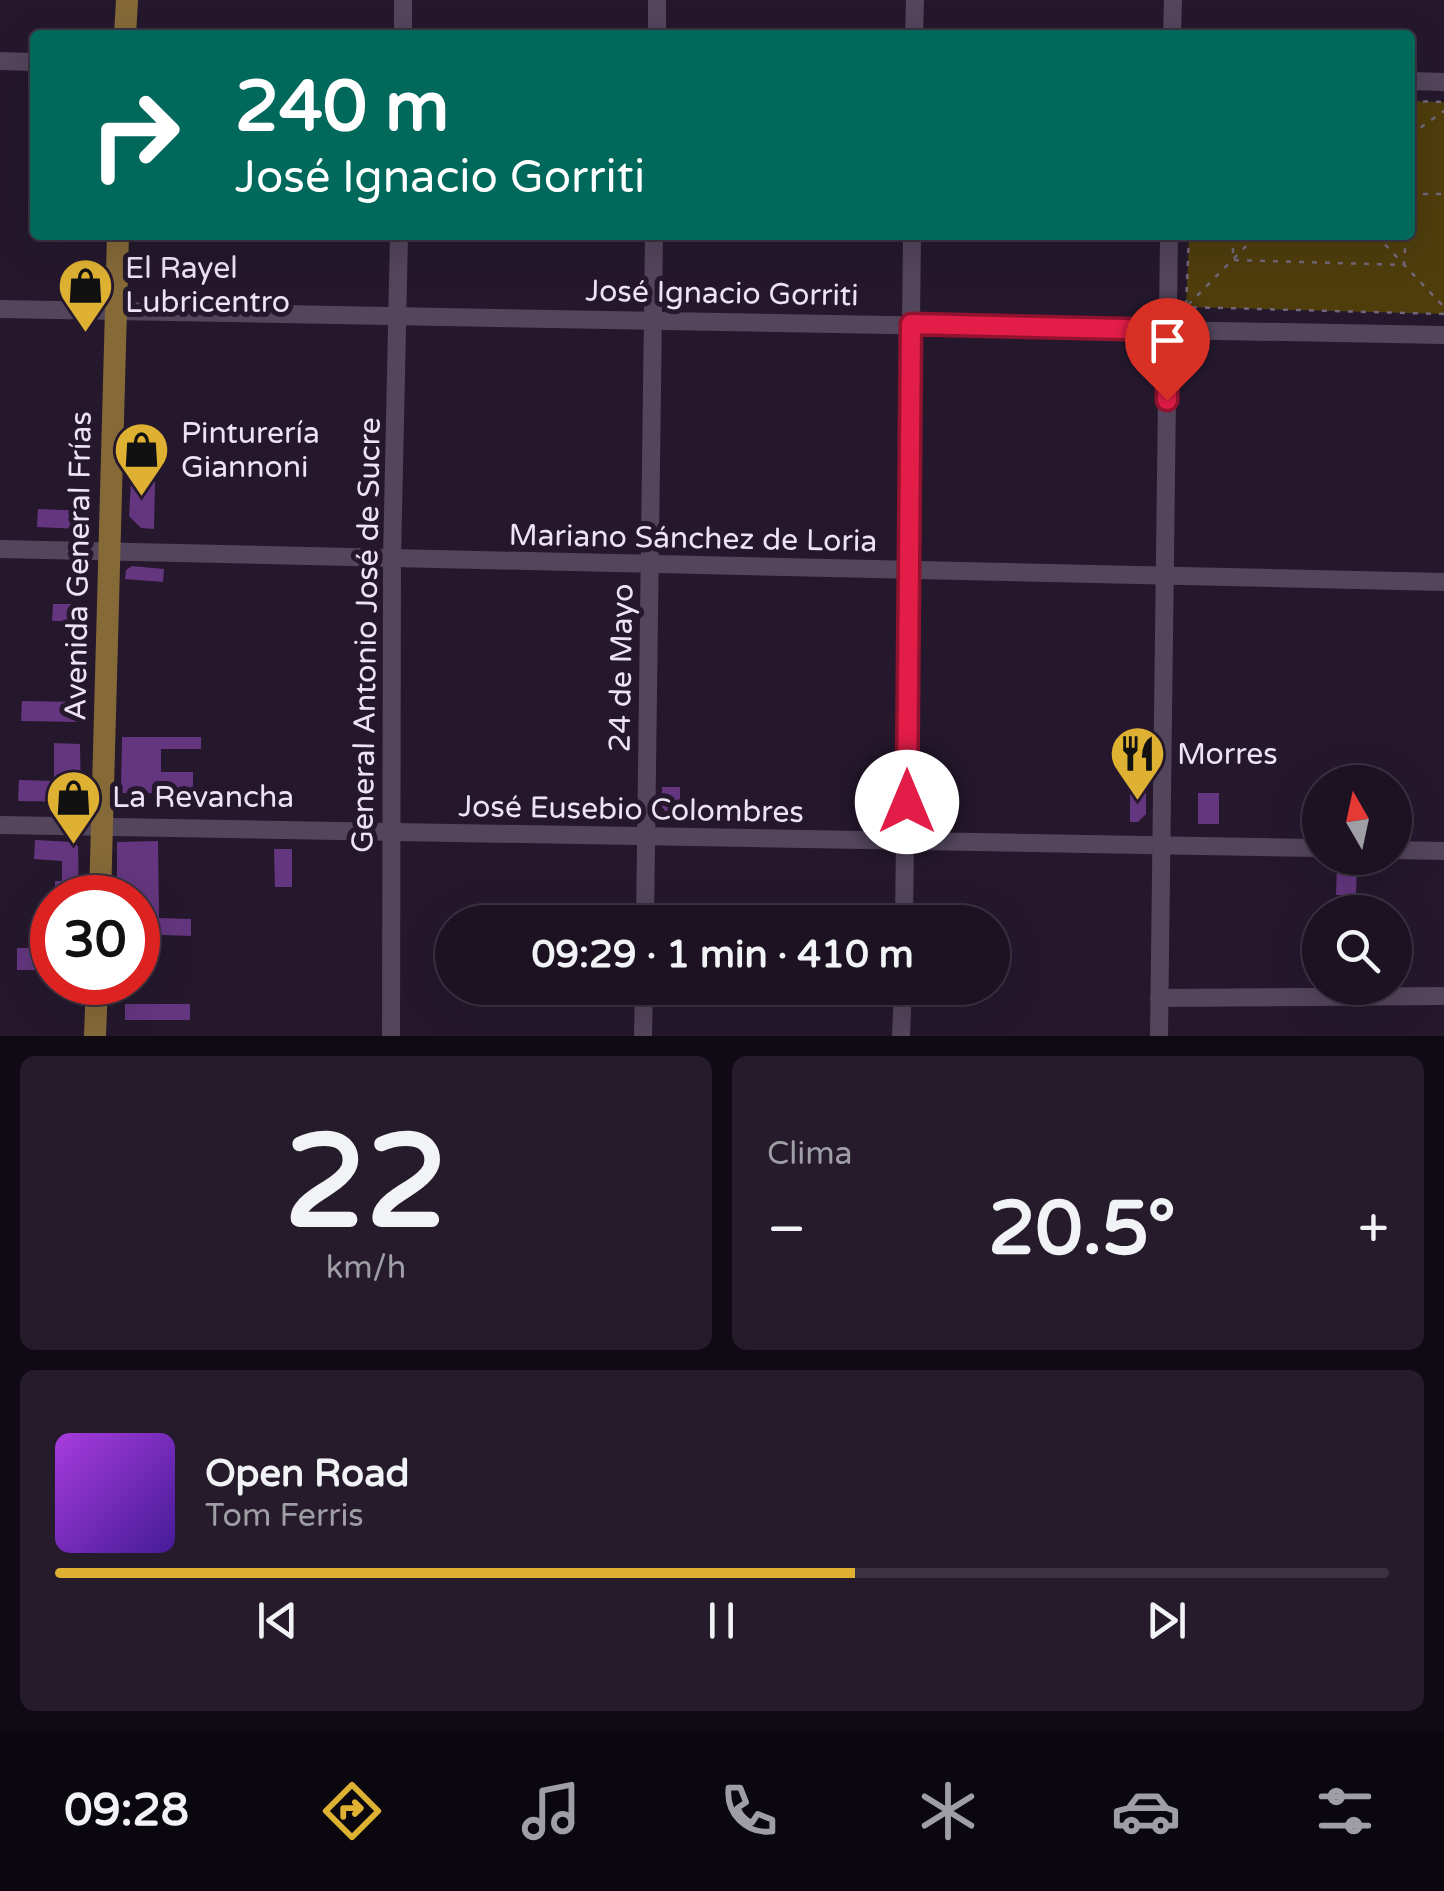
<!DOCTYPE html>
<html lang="es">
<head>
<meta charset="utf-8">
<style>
  body { margin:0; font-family:"Varela Round",sans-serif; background:#251b2a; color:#f1f3f6; height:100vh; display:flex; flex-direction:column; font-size:38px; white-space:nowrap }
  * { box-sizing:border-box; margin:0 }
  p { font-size:32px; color:#a09ea5 }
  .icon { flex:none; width:55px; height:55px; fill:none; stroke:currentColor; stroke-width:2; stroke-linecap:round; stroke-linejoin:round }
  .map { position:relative; height:1036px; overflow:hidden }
  .panel { display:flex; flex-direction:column; gap:20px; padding:20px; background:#0f0a13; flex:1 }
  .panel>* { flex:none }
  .banner { position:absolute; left:30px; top:30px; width:1385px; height:210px; border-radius:10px; box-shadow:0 10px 40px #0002,0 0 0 2px #3a3240; background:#00695c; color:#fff; overflow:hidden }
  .needle { width:65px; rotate:351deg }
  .buttons { position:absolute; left:1302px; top:765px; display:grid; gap:20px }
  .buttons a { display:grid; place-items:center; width:110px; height:110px; border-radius:50%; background:#1c1222; box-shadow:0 10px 40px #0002,0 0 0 2px #3a3240; font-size:50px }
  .speed { position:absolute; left:30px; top:875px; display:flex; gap:20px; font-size:50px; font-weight:700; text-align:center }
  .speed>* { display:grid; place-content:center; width:130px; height:130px; border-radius:50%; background:#1c1222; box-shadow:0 10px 40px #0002,0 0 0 2px #3a3240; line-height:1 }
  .speed .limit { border:15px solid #d22; background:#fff; color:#111 }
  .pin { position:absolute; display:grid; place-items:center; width:85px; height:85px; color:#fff; margin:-102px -42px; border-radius:50% 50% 50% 0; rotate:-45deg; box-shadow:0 0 10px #0007 }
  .pin .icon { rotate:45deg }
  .me { position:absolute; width:110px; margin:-55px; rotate:0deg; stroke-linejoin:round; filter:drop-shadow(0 0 8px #0008) }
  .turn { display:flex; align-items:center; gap:35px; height:210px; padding:0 40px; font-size:45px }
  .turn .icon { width:130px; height:130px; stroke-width:2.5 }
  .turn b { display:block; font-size:70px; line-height:85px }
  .big { font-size:75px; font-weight:700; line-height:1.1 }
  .panel .card { flex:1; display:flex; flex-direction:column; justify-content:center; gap:15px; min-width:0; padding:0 35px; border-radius:15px; background:#251b2a }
  .panel .dial { align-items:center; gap:0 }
  .dial b { font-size:130px; line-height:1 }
  .song { display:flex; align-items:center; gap:30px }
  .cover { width:120px; height:120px; border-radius:15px; background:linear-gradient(135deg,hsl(280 70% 55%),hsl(260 70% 35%)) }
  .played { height:10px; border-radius:5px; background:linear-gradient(90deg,#deb133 60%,#3a3240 60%) }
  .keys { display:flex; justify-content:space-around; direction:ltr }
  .heat { display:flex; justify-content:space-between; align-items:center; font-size:55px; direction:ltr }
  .panel .tiles { flex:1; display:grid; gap:20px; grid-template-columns:1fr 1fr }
  .card:last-child { grid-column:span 2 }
  .trip { position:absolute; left:435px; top:905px; width:575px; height:100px; border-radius:50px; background:#1c1222; box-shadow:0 10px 40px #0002,0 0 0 2px #3a3240; font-weight:700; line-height:100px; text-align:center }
  .tabs { display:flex; height:160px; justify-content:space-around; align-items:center; background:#0b070e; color:#a09ea5 }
  .tabs .icon { width:70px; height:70px }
  .tabs .selected { color:#deb133 }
  .tabs b { font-size:45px; color:#f1f3f6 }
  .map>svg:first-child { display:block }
  .green { fill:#4f3d0c }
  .building { fill:#64367f }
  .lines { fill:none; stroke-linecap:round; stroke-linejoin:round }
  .path { stroke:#72677a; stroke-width:2.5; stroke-dasharray:5 8; stroke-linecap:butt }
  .minor { stroke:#53455c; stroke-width:18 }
  .major { stroke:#856a38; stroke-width:22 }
  .route-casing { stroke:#92132f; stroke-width:25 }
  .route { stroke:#e11d48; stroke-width:18 }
  .labels { text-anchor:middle; stroke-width:10; stroke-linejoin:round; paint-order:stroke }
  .poi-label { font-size:30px; fill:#ede4f3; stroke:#25182d; text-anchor:start }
  .street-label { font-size:30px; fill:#ede4f3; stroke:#25182d }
</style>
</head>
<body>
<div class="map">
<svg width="1444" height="1036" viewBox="0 0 1444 1036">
  <rect width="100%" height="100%" fill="#25182d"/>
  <!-- green -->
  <path class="green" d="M1410,101L1444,102V314L1186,307L1189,235H1410Z"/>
  <!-- building -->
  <g class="building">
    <path d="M131,482H155L154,529L141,528L129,516Z"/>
    <path d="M38,509L88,511L87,522L80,529L37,527Z"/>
    <path d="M132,566L164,569L163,582L125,579L126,570Z"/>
    <path d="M53,604H83V621H52Z"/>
    <path d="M22,701L79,702V722L21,721Z"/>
    <path d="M122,737H201V749H161V772H193V793H121Z"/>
    <path d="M54,743L80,744L81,795L76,802L18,801L19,780L54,781Z"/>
    <path d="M662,787H680V813H667L662,807Z"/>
    <path d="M1130,791H1146V814L1138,822H1130Z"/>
    <rect x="1198" y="793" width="21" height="31"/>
    <path d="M35,840L72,842L78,846L79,898H55V881H62V861L34,859Z"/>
    <path d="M158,841L159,918L191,919V936L138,934V898H117V842Z"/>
    <path d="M274,849H292V887H275Z"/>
    <path d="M1337,866H1357L1356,895H1336Z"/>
    <rect x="17" y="948" width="35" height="22"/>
    <rect x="125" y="1004" width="65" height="16"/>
  </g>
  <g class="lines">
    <!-- path -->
    <g class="path">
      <path d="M1410,101L1444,102"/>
      <path d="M1410,135L1444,111"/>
      <path d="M1410,167L1412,134"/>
      <path d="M1410,194H1444"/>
      <path d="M1189,235L1186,307L1444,314"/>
      <path d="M1233,235V260L1404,265L1406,235"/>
      <path d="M1376,235L1444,307"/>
      <path d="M1188,305L1257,235"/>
    </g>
    <!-- minor -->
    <g class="minor">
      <path d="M403,35V0"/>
      <path d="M657,35V0"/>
      <path d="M914,35L915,0"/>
      <path d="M1172,35L1173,0"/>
      <path d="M0,61L35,62"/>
      <path d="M1410,81L1444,82"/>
      <path d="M0,309L1444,335"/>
      <path d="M0,549L1444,582"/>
      <path d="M0,825L1320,848"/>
      <path d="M1395,850L1444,851"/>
      <path d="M645,922L654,235"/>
      <path d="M904,922L912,235"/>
      <path d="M1159,998L1444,996"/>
      <path d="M391,1036L392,559L399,235"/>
      <path d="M643,1036L644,988"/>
      <path d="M901,1036L903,988"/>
      <path d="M1159,1036L1169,235"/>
    </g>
    <!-- major -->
    <g class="major">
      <path d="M125,35L127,0"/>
      <path d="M100,898L118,235"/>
      <path d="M95,1036L97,982"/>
    </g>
  </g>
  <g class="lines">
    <defs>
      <path id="route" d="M907,802L911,324L1168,330L1167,400"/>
    </defs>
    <!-- route casing -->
    <use href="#route" class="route-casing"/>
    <!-- route -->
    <use href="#route" class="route"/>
  </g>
  <!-- icons -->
  <defs>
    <symbol id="shop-pin" viewBox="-11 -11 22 30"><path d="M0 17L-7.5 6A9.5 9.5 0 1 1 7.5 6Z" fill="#deb133" stroke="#25182d"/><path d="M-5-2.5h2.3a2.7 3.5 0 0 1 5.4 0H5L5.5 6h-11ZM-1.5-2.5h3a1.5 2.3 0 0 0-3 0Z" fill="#111"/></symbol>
    <symbol id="restaurant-pin" viewBox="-11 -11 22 30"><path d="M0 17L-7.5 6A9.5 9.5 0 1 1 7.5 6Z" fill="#deb133" stroke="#25182d"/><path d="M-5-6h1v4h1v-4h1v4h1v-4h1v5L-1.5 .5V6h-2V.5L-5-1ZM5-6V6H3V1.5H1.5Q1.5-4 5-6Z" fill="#111"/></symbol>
  </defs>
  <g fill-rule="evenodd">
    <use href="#shop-pin" x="54" y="254" width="63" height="86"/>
    <use href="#shop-pin" x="110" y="418" width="63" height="86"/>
    <use href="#restaurant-pin" x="1106" y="722" width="63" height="86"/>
    <use href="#shop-pin" x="42" y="766" width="63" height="86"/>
  </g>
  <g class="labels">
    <!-- poi labels -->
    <g class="poi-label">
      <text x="125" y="278">El Rayel<tspan x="125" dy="34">Lubricentro</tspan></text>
      <text x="181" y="443">Pinturería<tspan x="181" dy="34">Giannoni</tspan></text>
      <text x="1177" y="764">Morres</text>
      <text x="112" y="807">La Revancha</text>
    </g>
    <!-- street labels -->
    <g class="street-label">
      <text transform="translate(722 293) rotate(1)" y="10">José Ignacio Gorriti</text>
      <text transform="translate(693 538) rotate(1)" y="10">Mariano Sánchez de Loria</text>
      <text transform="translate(78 566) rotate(-89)" y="10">Avenida General Frías</text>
      <text transform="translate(366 635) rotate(-89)" y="10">General Antonio José de Sucre</text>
      <text transform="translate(621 668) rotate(-89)" y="10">24 de Mayo</text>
      <text transform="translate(631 809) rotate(1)" y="10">José Eusebio Colombres</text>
    </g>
  </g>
</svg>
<div class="buttons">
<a><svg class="needle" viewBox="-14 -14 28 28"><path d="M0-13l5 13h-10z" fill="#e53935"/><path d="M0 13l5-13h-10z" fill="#a09ea5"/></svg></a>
<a><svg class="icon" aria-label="search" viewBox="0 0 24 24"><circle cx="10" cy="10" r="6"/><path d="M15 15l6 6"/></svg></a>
</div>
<div class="speed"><div class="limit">30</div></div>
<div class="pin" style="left:1167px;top:400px;background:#d93025"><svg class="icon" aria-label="arrive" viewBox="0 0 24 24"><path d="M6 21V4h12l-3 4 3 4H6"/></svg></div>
<svg class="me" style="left:907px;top:802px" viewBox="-20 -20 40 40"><circle r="19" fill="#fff"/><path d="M0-13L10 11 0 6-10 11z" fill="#e11d48"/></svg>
<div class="trip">09:29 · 1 min · 410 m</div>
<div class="banner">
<div class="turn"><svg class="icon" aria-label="right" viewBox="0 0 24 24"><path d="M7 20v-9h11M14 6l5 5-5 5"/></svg><div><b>240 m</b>José Ignacio Gorriti</div></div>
</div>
</div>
<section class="panel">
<div class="tiles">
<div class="card dial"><b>22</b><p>km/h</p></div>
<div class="card"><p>Clima</p>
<div class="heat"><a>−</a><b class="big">20.5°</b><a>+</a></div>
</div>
<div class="card">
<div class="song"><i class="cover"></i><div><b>Open Road</b><p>Tom Ferris</p></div></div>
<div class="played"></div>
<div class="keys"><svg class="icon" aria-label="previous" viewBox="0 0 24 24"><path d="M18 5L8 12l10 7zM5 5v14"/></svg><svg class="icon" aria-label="pause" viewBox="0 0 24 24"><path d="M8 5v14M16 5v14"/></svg><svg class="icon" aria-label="next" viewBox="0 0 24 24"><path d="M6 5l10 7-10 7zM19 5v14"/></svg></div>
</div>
</div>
</section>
<nav class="tabs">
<b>09:28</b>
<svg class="icon selected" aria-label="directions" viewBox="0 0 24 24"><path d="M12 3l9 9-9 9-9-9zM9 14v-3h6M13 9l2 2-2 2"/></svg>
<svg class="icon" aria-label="music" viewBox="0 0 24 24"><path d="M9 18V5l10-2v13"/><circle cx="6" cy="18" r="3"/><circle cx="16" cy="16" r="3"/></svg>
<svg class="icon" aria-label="phone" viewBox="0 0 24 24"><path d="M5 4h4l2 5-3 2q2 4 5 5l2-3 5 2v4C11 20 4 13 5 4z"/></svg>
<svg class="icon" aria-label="climate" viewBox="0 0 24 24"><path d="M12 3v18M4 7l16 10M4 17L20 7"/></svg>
<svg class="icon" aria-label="car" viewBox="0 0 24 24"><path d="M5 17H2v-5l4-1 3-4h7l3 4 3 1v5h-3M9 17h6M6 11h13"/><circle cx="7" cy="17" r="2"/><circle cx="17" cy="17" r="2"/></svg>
<svg class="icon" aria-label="filters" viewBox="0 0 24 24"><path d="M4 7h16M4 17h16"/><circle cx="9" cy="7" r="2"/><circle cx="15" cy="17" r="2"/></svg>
</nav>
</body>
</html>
